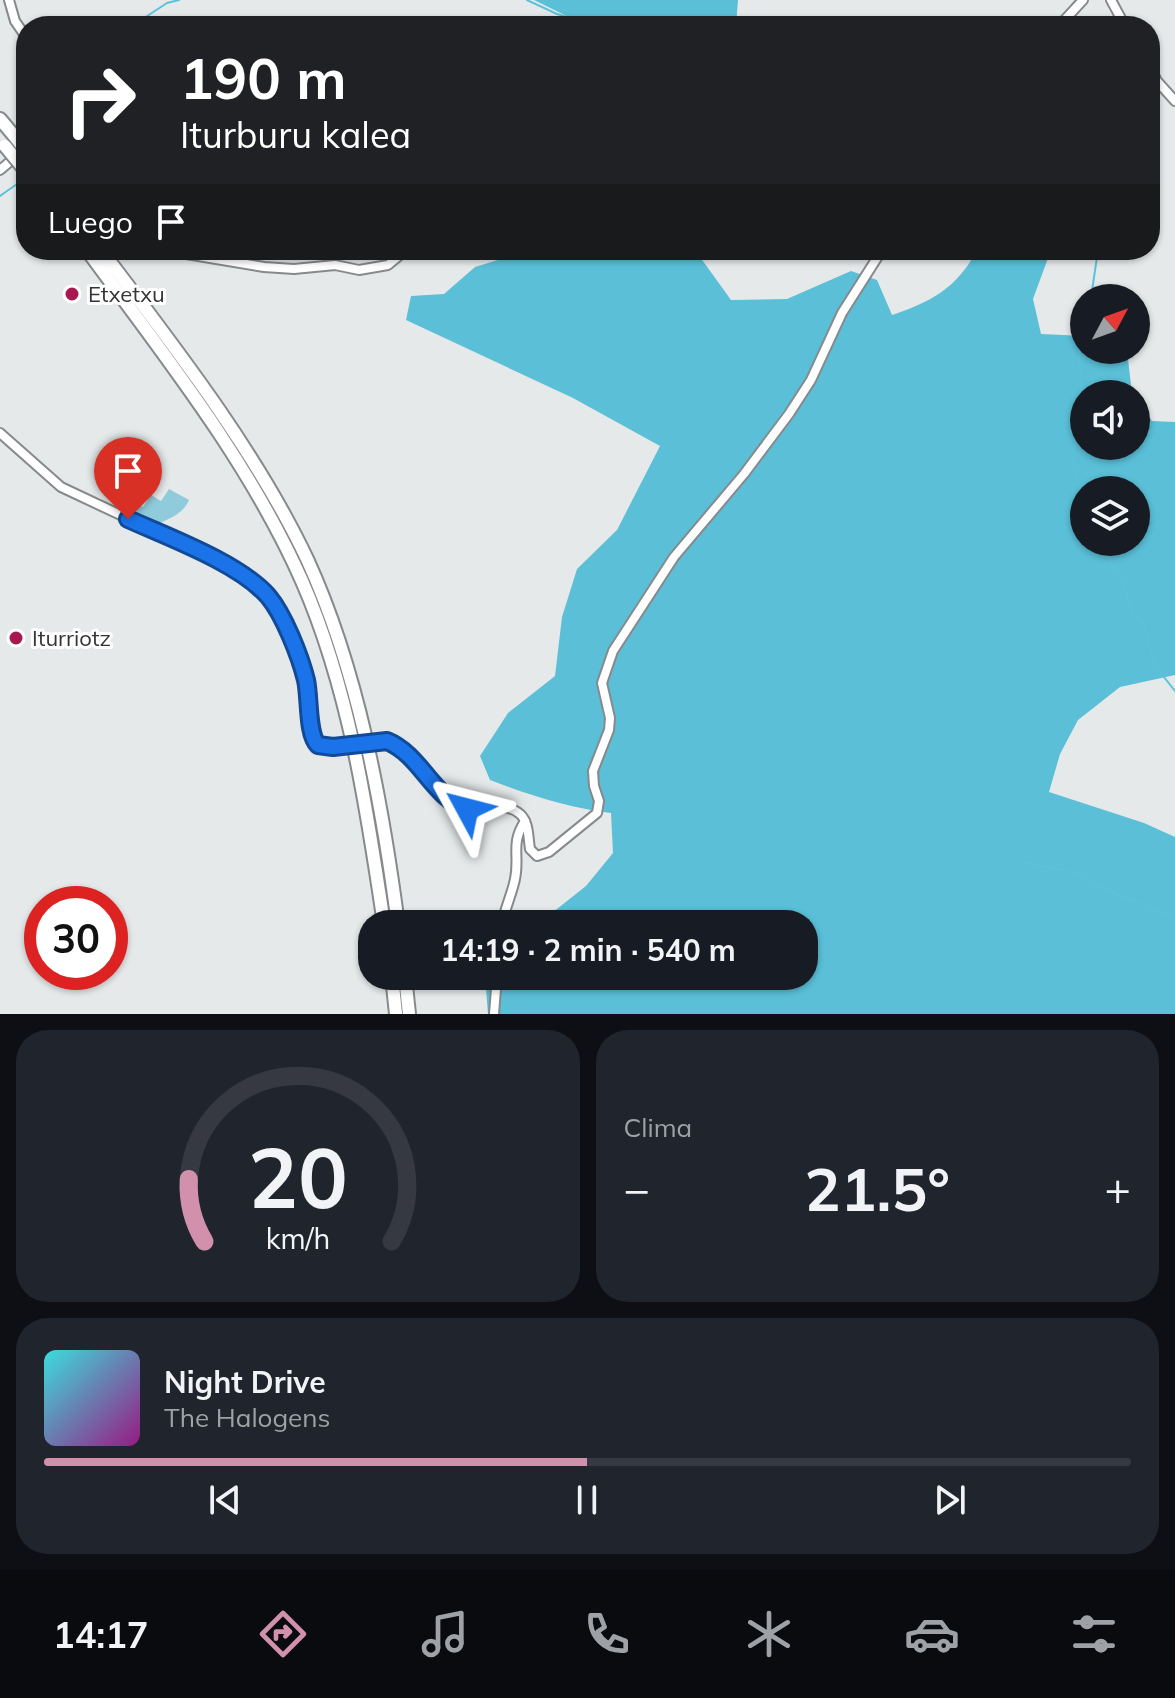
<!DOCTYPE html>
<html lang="es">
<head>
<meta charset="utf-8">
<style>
  body { margin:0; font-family:Mulish,sans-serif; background:#20242c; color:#f1f3f6; height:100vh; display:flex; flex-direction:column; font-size:30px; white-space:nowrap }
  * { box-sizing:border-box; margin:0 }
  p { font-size:26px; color:#9ea1a6 }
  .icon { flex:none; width:44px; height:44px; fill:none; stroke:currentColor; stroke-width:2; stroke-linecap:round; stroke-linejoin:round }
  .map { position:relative; height:1014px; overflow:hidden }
  .panel { display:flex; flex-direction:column; gap:16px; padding:16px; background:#0d0f14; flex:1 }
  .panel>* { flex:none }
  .banner { position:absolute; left:16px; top:16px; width:1144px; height:244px; border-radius:32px; box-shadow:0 2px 6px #0004; background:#202124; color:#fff; overflow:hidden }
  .needle { width:52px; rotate:49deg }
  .tools { position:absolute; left:1070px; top:284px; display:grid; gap:16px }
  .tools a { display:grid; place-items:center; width:80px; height:80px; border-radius:50%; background:#171b24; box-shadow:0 2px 6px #0004; font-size:40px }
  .speed { position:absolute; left:24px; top:886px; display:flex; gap:16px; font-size:40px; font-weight:700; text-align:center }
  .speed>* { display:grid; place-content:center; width:104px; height:104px; border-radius:50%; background:#171b24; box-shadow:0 2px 6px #0004; line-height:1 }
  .speed .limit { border:12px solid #d22; background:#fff; color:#111 }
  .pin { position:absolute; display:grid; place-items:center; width:68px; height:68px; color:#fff; margin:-82px -34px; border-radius:50% 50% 50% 0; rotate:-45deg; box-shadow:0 0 8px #0007 }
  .pin .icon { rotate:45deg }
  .me { position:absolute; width:88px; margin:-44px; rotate:308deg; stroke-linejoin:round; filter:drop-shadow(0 0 6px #0008) }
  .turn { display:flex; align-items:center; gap:28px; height:168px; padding:0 32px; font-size:36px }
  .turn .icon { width:104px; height:104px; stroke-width:2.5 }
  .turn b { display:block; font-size:56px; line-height:68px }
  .then { display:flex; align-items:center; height:76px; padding:0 32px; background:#0003; gap:16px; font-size:30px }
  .big { font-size:60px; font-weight:700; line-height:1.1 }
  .panel .widget { flex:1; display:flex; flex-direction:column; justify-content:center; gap:12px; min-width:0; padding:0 28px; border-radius:32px; background:#20242c }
  .panel .dial { align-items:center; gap:0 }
  .dial svg { height:208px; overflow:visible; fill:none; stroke:#363941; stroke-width:7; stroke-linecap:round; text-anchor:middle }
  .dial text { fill:#f1f3f6; stroke:none }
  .song { display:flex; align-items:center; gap:24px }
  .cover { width:96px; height:96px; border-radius:12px; background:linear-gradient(135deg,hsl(180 70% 55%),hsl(310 70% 35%)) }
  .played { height:8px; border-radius:4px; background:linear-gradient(90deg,#d190ab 50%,#363941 50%) }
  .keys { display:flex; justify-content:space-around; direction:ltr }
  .heat { display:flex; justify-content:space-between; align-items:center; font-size:44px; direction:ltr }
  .panel .tiles { flex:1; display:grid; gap:16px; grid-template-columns:1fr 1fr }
  .widget:last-child { grid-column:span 2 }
  .trip { position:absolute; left:358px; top:910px; width:460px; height:80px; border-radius:32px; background:#171b24; box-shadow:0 2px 6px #0004; font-weight:700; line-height:80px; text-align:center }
  .dock { display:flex; height:128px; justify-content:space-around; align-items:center; background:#090b0e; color:#9ea1a6 }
  .dock .icon { width:56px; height:56px }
  .dock .active { color:#d190ab }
  .dock b { font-size:36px; color:#f1f3f6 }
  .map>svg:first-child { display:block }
  .green { fill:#8fcbda }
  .forest { fill:#5abfd7; fill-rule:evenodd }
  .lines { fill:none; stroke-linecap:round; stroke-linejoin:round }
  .stream { stroke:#5cc2da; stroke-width:2 }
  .minor-casing { stroke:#868a8c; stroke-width:12 }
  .highway-casing { stroke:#868a8c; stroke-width:16 }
  .minor { stroke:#fff; stroke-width:8 }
  .highway { stroke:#fff; stroke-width:12 }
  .minor-bridge-casing { stroke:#868a8c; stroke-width:12; stroke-linecap:butt }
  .highway-bridge-casing { stroke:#868a8c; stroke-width:16; stroke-linecap:butt }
  .minor-bridge { stroke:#fff; stroke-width:8 }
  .highway-bridge { stroke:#fff; stroke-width:12 }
  .route-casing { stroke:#114b97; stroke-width:20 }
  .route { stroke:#1a73e8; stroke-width:14 }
  .poi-dot { fill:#a91750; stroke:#fff; stroke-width:3 }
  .labels { text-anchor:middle; stroke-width:6; stroke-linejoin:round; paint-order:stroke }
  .poi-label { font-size:22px; fill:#343636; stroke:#fff; text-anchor:start }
</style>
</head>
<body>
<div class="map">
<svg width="1175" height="1014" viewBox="0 0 1175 1014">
  <rect width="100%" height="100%" fill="#e5e9ea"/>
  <!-- green -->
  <path class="green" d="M169,489L189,500C183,515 166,520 153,526L122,510L130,499L143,507L151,495L161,501Z"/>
  <!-- forest -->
  <g class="forest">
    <path d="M534,0H738L736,26H587Z"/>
    <path d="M541,250H695L731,300L787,299L851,271L877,280L892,315C931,302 957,288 977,250H1051L1033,299L1041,334L1084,336V350H1127L1132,394H1084V446H1136V399L1152,421L1175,422V675L1120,687L1078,720L1060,754L1049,792L1144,823L1175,837V1014H488L485,976H804V924H538L586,886L613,853L611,813C569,808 529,795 490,780L480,756L508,713L555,676L562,617L577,569L617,530L660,446L573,398L406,320L411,296L444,294L475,267L524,252ZM1084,490H1136V542H1084Z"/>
  </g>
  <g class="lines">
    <!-- stream -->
    <g class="stream">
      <path d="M527,0L557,14L599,26"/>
      <path d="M132,26L167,3L179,0"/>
      <path d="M0,196L17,184"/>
      <path d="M1091,298L1098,250"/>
      <path d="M1084,343L1079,353L1081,389L1075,447L1071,456L1084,501"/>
      <path d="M1101,542L1111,563L1121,575L1133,615L1139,617L1143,623L1156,667L1175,691"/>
      <path d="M1022,862L1063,870L1082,876L1093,884L1175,918"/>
    </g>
    <defs>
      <g id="minor">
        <path d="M9,0L15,21L26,37"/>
        <path d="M1111,0L1125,26"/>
        <path d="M1059,26L1083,0"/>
        <path d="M1150,67L1157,81L1175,101"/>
        <path d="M0,170L26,148"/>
        <path d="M162,250L264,267L294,269L335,265L359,270L388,265L406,250"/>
        <path d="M0,433L61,487L212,558L261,589L276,607L298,657L310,698V731L318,745L333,747"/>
        <path d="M387,741C410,750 425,772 441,791C445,795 449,802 454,805C474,817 500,797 520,814C529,822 528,837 530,849L537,856L549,852L597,813L599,801L594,786L593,771L609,730L610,718L602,683L613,651L674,557L744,474L789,414L811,380L842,313L882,250"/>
        <path d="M502,924C505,908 512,894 515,879C520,855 510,844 525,821"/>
        <path d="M494,1014L497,976"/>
      </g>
      <g id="highway">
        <path d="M0,119L16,138"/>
        <path d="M87,250C164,355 249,461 302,581C349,688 367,809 384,924"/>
        <path d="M101,250C173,345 256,451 307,559C358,670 382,803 398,924"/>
        <path d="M392,976L396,1014"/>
        <path d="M405,976L409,1014"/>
      </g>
    </defs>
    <!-- minor casing -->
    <use href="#minor" class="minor-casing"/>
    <!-- highway casing -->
    <use href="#highway" class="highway-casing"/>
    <!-- minor -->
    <use href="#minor" class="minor"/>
    <!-- highway -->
    <use href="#highway" class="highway"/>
    <defs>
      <path id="minor-bridge" d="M333,747L387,741"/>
      <g id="highway-bridge">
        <path d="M16,138L26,151"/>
        <path d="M5,146L24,169"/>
      </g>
    </defs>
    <!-- minor-bridge casing -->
    <use href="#minor-bridge" class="minor-bridge-casing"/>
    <!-- highway-bridge casing -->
    <use href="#highway-bridge" class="highway-bridge-casing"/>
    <!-- minor-bridge -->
    <use href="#minor-bridge" class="minor-bridge"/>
    <!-- highway-bridge -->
    <use href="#highway-bridge" class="highway-bridge"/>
  </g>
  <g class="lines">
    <defs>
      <path id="route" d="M128,519C168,537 239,563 268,596C284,615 300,656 306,680C310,698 307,734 318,745L333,747L387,741C421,755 433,798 467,809"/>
    </defs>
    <!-- route casing -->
    <use href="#route" class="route-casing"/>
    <!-- route -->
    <use href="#route" class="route"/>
  </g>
  <!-- markers -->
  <g class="poi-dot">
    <circle cx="72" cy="294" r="8"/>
    <circle cx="16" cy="638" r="8"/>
  </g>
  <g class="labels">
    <!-- poi labels -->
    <g class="poi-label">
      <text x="88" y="302">Etxetxu</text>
      <text x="32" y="646">Iturriotz</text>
    </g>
  </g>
</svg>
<div class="tools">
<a><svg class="needle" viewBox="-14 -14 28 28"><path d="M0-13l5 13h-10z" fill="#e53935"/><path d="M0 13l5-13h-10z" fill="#9ea1a6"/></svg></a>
<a><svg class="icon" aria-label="sound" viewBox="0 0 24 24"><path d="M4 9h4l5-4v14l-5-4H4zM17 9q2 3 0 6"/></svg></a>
<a><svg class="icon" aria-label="layers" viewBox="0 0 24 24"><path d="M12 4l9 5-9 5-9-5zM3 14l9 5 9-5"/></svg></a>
</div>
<div class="speed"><div class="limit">30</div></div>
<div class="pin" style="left:128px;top:519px;background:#d93025"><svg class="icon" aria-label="arrive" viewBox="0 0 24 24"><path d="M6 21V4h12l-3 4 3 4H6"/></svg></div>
<svg class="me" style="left:467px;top:809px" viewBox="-20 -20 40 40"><path d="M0-17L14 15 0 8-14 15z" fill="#1a73e8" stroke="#fff" stroke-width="4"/></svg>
<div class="trip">14:19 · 2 min · 540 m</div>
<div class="banner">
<div class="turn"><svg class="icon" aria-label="right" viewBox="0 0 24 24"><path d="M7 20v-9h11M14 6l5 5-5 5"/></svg><div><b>190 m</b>Iturburu kalea</div></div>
<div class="then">Luego<svg class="icon" aria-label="arrive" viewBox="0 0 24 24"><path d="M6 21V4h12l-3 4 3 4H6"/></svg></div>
</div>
</div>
<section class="panel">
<div class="tiles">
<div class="widget dial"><svg viewBox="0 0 100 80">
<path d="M14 69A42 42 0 1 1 86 69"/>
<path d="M14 69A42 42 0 0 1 8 45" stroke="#d190ab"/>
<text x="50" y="56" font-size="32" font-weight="700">20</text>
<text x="50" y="72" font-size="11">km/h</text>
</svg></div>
<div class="widget"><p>Clima</p>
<div class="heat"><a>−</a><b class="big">21.5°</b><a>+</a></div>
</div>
<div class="widget">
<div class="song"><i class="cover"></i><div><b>Night Drive</b><p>The Halogens</p></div></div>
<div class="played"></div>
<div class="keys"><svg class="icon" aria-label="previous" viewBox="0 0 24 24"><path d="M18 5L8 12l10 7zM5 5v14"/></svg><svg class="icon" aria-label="pause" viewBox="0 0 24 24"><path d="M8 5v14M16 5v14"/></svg><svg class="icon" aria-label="next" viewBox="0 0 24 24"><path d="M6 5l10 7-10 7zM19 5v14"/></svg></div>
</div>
</div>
</section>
<nav class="dock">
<b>14:17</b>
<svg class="icon active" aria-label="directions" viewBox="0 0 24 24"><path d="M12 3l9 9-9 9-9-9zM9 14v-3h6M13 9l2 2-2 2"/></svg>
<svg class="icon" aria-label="music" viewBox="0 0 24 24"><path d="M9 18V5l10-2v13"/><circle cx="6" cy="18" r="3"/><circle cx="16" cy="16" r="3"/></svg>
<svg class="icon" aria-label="phone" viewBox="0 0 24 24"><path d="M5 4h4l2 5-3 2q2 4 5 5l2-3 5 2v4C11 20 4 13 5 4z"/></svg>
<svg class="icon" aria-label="climate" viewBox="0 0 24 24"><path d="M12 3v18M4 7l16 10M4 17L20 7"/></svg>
<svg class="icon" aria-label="car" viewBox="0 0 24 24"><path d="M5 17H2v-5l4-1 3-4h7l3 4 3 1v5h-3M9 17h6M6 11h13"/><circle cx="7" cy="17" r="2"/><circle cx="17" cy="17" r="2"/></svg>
<svg class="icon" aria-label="filters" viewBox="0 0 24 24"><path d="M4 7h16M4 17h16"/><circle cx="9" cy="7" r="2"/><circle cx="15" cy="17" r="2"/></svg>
</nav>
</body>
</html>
